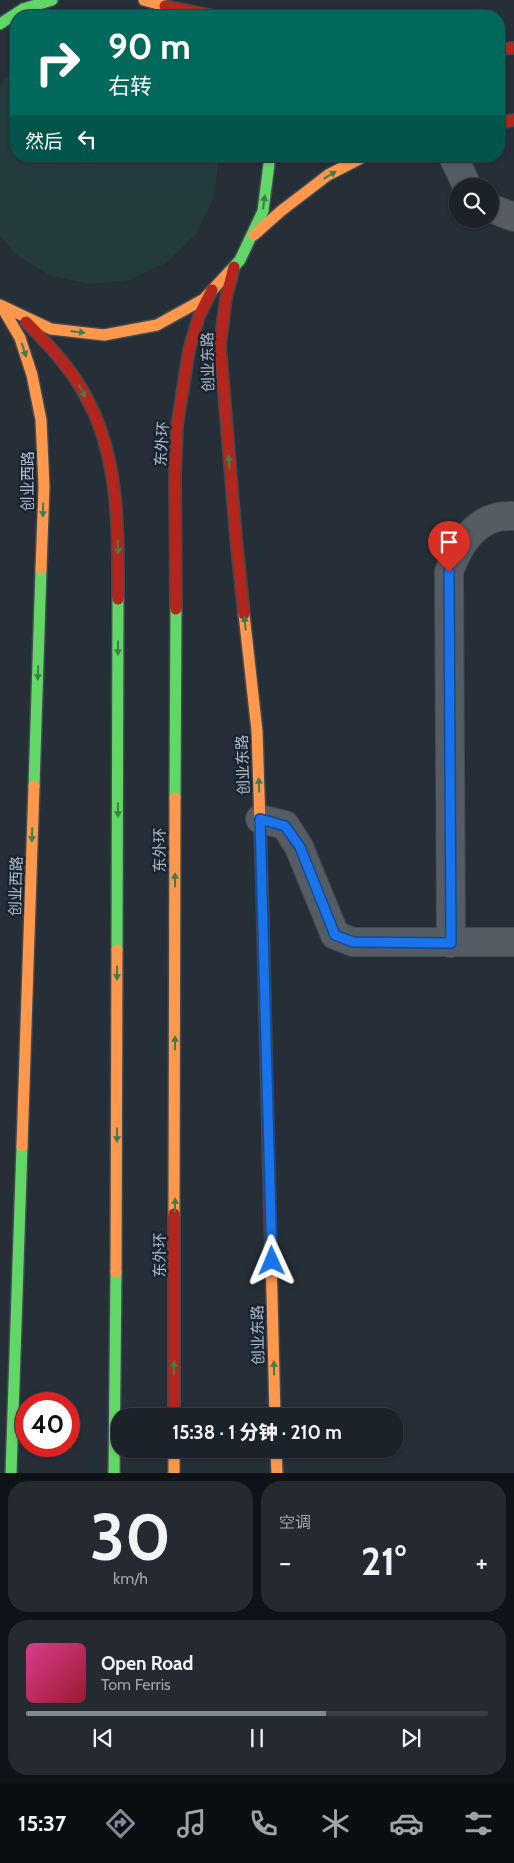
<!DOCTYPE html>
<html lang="zh">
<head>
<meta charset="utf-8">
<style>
  body { margin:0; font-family:Cabin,"Noto Sans SC",sans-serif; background:#252a31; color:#f1f3f6; height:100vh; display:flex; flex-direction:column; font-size:19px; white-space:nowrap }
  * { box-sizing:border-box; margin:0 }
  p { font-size:16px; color:#a0a4a8 }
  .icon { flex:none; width:28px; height:28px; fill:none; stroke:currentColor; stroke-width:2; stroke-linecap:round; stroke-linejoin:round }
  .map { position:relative; height:1473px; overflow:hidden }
  .sheet { display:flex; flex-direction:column; gap:8px; padding:8px; background:#0f1317; flex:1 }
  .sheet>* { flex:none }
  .top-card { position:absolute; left:10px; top:10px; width:495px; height:152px; border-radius:20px; box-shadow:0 1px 4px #0004,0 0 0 1px #3a3f46; background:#00695c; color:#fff; overflow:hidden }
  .fabs { position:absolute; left:449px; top:178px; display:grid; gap:10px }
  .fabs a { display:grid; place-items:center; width:50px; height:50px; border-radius:50%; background:#1c2229; box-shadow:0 1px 4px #0004,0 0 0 1px #3a3f46; font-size:25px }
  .speed { position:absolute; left:15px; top:1392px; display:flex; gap:10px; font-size:25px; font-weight:700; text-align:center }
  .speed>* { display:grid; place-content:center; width:65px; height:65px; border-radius:50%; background:#1c2229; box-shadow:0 1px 4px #0004,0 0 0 1px #3a3f46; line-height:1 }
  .speed .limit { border:8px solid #d22; background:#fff; color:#111 }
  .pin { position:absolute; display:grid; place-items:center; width:42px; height:42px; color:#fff; margin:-51px -21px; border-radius:50% 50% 50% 0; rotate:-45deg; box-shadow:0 0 5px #0007 }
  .pin .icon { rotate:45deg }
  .me { position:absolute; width:55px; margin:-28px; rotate:359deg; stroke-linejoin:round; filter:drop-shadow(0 0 4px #0008) }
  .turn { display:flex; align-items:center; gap:18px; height:105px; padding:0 15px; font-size:22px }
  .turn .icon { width:65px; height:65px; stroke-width:2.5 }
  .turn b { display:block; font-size:35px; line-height:42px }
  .then { display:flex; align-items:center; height:48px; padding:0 15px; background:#0003; gap:10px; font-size:19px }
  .big { font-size:38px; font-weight:800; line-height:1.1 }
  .sheet .tile { flex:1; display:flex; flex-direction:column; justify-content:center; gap:8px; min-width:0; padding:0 18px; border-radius:20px; background:#252a31 }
  .sheet .dial { align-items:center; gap:0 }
  .dial b { font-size:65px; line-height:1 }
  .song { display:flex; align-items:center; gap:15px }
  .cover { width:60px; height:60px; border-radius:8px; background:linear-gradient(135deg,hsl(330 70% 55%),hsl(350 70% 35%)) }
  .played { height:5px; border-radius:2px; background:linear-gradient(90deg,#7f8a96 65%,#3a3f46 65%) }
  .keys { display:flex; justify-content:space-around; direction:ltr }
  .heat { display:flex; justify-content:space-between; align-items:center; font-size:28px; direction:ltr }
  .sheet .tiles { flex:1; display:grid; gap:8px; grid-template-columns:1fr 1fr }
  .tile:last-child { grid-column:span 2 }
  .trip { position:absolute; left:111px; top:1408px; width:292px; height:50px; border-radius:20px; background:#1c2229; box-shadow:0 1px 4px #0004,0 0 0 1px #3a3f46; font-weight:800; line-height:50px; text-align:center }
  .tabs { display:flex; height:80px; justify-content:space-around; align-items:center; background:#0b0e10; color:#a0a4a8 }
  .tabs .icon { width:35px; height:35px }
  .tabs .current { color:#7f8a96 }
  .tabs b { font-size:22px; color:#f1f3f6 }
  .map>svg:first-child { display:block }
  .green { fill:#233b3d }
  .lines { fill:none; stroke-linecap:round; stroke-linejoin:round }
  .street-casing { stroke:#414950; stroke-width:30 }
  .fast-casing { stroke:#414950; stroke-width:14 }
  .slow-casing { stroke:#414950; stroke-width:14 }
  .jam-casing { stroke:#414950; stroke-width:14 }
  .street { stroke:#565c64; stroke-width:28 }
  .fast { stroke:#63d668; stroke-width:11 }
  .slow { stroke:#ff974d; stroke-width:11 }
  .jam { stroke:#b3261e; stroke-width:11 }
  .oneway { fill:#3e7e4c }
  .route-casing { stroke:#114b97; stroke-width:12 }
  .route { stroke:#1a73e8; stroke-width:9 }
  .labels { text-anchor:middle; stroke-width:5; stroke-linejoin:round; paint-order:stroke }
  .street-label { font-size:15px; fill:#afbbc9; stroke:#1a2531 }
</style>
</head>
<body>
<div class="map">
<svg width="514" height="1473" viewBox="0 0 514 1473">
  <rect width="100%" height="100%" fill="#262e37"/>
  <!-- green -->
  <path class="green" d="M16,69V156H219L214,197L196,234L166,263L130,280L90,284L51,276L17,255L0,236V86L5,78Z"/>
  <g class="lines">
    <defs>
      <g id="street">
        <path d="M453,156L467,186"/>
        <path d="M490,208L514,217"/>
        <path d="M260,819L285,825L299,847L335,935L353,942H514"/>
        <path d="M451,943L449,572C457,549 472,523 498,517C503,516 509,516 514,516"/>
      </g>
      <g id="fast">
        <path d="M0,24L23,9L52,0"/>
        <path d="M229,272L240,260L263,211L270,156"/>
        <path d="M34,786L41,569"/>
        <path d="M175,798L176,609"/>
        <path d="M117,950L118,599"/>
        <path d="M11,1473L22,1146"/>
        <path d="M114,1473L116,1272"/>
      </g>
      <g id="slow">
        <path d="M144,0L165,6L181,15"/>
        <path d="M254,235L281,211L328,175L365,156"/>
        <path d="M0,305L51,329L104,335L157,325L204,299L229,272"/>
        <path d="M2,307L20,338L32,375L41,420L44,487L41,569"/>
        <path d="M244,614L257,731L262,886"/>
        <path d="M22,1146L34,786"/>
        <path d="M174,1214L175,798"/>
        <path d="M271,1255L275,1416"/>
        <path d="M116,1272L117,950"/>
        <path d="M174,1449V1473"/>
        <path d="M276,1449L277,1473"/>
      </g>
      <g id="jam">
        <path d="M165,6L214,16"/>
        <path d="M499,49L514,48"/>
        <path d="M499,123L514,120"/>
        <path d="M234,267L226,298L220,345L236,538L244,614"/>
        <path d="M26,322C48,344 69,366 84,393C120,456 118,529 118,599"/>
        <path d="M176,609L175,475L177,426L189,350L199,316L212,290"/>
        <path d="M262,886L271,1255"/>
        <path d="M174,1416V1214"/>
      </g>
    </defs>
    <!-- street casing -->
    <use href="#street" class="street-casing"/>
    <!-- fast casing -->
    <use href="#fast" class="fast-casing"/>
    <!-- slow casing -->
    <use href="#slow" class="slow-casing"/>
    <!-- jam casing -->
    <use href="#jam" class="jam-casing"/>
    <!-- street -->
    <use href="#street" class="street"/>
    <!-- fast -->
    <use href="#fast" class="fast"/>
    <!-- slow -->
    <use href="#slow" class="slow"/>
    <!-- jam -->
    <use href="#jam" class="jam"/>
  </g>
  <!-- one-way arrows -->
  <defs><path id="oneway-solid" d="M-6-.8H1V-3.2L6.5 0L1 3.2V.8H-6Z" transform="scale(1.25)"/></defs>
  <g class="oneway">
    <use href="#oneway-solid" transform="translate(330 175) rotate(-31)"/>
    <use href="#oneway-solid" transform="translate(264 202) rotate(-83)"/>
    <use href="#oneway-solid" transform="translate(78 332) rotate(7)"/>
    <use href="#oneway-solid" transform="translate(24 350) rotate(72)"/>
    <use href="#oneway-solid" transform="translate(82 391) rotate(62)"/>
    <use href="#oneway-solid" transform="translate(229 462) rotate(-95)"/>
    <use href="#oneway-solid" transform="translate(43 510) rotate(92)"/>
    <use href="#oneway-solid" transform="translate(118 547) rotate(88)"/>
    <use href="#oneway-solid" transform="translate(245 623) rotate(-96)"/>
    <use href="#oneway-solid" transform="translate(118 648) rotate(90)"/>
    <use href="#oneway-solid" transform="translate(38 673) rotate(92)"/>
    <use href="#oneway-solid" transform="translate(259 785) rotate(-92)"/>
    <use href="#oneway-solid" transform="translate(118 810) rotate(90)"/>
    <use href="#oneway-solid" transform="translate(32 835) rotate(92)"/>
    <use href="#oneway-solid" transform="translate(175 880) rotate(-90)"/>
    <use href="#oneway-solid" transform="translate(117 973) rotate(90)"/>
    <use href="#oneway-solid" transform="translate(175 1043) rotate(-90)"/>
    <use href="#oneway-solid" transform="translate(117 1135) rotate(90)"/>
    <use href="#oneway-solid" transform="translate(175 1205) rotate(-90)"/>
    <use href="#oneway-solid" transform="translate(174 1368) rotate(-90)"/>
    <use href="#oneway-solid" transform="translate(274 1368) rotate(-91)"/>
  </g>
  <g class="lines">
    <defs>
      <path id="route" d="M272,1261L260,819L285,826L300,847L335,935L353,942L451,943L449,572"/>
    </defs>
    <!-- route casing -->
    <use href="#route" class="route-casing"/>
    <!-- route -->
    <use href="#route" class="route"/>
  </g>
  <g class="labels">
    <!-- street labels -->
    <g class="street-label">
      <text transform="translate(208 362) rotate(-91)" y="5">创业东路</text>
      <text transform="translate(162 444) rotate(-86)" y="5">东外环</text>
      <text transform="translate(28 481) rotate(-90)" y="5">创业西路</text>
      <text transform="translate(243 765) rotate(-92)" y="5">创业东路</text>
      <text transform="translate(160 850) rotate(-90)" y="5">东外环</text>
      <text transform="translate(16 886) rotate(-88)" y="5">创业西路</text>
      <text transform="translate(160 1255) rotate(-90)" y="5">东外环</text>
      <text transform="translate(258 1335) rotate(-91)" y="5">创业东路</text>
    </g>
  </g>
</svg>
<div class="fabs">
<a><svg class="icon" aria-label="search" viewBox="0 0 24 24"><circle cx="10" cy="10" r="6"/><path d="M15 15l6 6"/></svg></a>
</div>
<div class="speed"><div class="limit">40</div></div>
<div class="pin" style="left:449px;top:572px;background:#d93025"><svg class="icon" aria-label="arrive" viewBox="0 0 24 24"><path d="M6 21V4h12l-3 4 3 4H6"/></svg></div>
<svg class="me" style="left:272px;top:1261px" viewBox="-20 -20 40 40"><path d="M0-17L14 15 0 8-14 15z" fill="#1a73e8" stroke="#fff" stroke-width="4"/></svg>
<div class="trip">15:38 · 1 分钟 · 210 m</div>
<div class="top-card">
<div class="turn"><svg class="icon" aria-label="right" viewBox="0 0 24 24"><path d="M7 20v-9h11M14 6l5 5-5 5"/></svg><div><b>90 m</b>右转</div></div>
<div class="then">然后<svg class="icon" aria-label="left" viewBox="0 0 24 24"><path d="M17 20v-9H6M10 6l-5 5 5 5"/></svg></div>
</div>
</div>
<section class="sheet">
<div class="tiles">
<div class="tile dial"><b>30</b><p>km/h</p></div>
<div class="tile"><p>空调</p>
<div class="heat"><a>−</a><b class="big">21°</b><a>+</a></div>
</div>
<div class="tile">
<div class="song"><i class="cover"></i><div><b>Open Road</b><p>Tom Ferris</p></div></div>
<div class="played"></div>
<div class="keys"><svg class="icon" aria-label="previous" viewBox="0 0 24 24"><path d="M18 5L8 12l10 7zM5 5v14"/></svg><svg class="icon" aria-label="pause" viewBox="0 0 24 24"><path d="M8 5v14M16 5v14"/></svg><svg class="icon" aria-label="next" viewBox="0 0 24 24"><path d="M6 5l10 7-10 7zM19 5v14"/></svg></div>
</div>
</div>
</section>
<nav class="tabs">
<b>15:37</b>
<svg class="icon current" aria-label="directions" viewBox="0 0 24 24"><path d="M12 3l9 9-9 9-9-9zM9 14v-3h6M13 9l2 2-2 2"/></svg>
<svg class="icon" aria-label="music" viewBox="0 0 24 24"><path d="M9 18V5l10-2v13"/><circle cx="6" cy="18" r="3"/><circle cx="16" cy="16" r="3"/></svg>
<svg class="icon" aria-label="phone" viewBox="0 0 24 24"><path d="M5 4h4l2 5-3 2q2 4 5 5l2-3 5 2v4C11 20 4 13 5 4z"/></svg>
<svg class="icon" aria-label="climate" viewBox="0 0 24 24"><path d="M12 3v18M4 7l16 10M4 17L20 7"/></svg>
<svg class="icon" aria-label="car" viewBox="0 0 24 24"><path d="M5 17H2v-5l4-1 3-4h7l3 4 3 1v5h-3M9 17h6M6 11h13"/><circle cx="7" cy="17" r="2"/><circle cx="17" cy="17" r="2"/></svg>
<svg class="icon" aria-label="filters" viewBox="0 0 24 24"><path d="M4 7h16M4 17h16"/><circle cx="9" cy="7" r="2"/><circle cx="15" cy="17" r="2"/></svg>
</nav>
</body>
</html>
